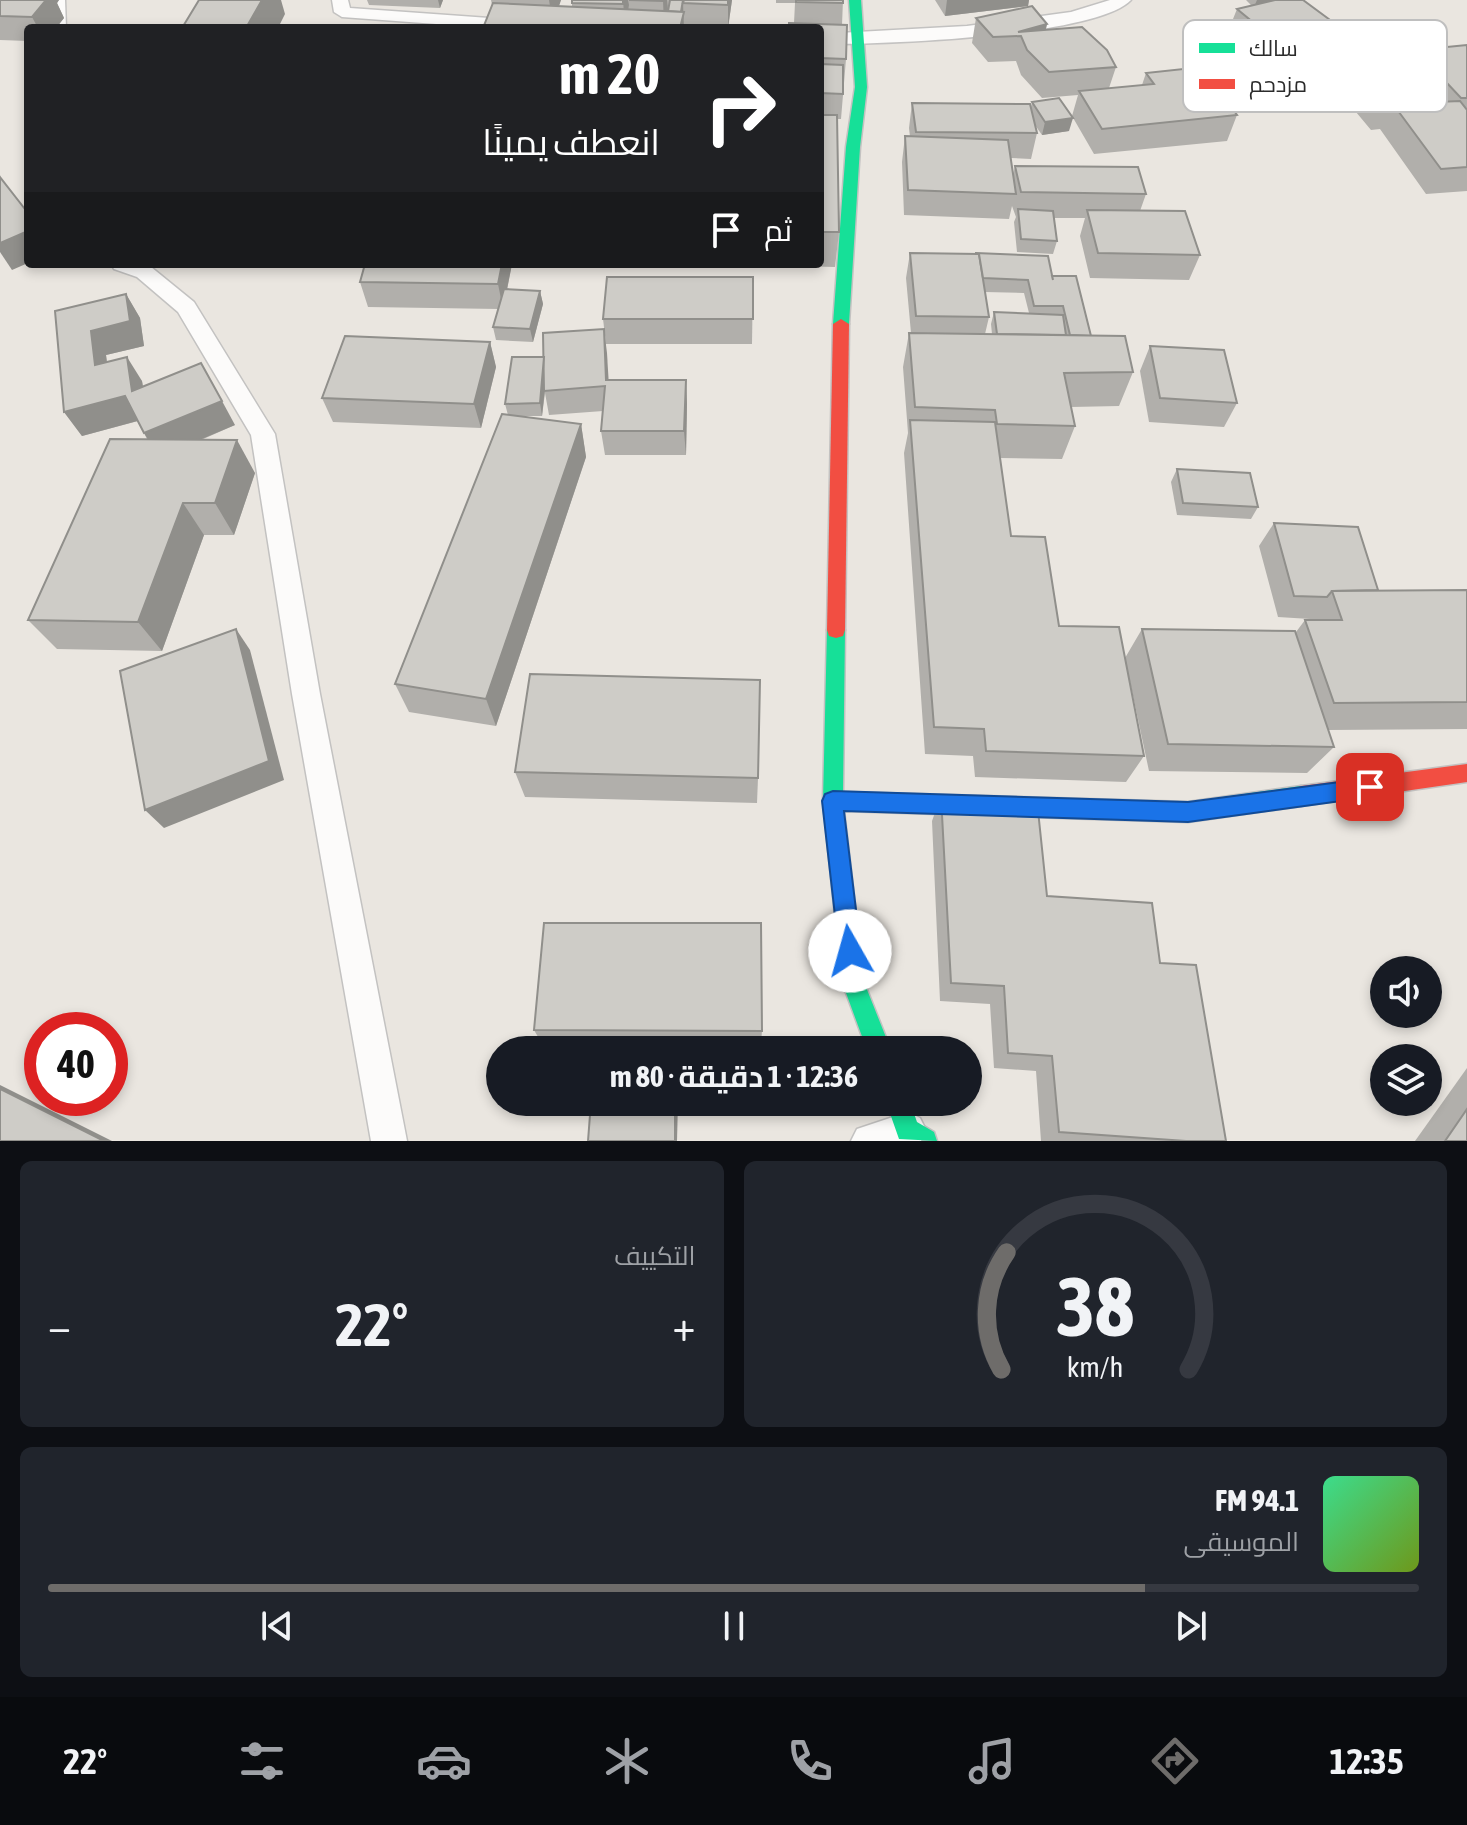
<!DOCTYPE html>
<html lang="ar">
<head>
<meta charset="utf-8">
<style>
  body { margin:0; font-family:"Asap Condensed",Cairo,sans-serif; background:#20242c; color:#f1f3f6; direction:rtl; height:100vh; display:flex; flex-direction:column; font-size:30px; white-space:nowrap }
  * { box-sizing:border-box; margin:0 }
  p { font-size:26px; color:#9ea1a6 }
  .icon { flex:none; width:44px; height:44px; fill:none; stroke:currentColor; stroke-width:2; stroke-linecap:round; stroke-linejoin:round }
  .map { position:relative; height:1141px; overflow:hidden; direction:ltr }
  .panel { display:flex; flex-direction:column; gap:20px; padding:20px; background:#0d0f14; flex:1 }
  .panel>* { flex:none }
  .top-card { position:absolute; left:24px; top:24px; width:800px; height:244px; border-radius:8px; box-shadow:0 4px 12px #0003; direction:rtl; background:#202124; color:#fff; overflow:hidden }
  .controls { position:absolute; left:1370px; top:956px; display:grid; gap:16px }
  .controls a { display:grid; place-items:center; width:72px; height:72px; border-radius:50%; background:#171b24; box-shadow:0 4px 12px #0003; font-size:40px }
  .speed { position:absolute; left:24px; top:1012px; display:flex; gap:16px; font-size:40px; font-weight:700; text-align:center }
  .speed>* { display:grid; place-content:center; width:104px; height:104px; border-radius:50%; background:#171b24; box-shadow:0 4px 12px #0003; line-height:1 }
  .speed .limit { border:12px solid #d22; background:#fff; color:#111 }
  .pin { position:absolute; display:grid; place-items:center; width:68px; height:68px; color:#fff; margin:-34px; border-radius:16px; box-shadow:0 4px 12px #0006 }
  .me { position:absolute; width:88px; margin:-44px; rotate:353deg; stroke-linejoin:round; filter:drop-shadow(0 0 6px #0008) }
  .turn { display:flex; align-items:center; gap:28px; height:168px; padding:0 32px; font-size:36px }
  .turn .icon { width:104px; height:104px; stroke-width:2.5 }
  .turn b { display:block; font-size:56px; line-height:68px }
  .then { display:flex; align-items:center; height:76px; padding:0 32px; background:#0003; gap:16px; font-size:30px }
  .big { font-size:60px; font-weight:700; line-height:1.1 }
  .panel .card { flex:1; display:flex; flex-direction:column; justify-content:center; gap:12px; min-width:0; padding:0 28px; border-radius:12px; background:#20242c }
  .panel .dial { align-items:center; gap:0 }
  .dial svg { height:208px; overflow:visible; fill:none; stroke:#363941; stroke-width:7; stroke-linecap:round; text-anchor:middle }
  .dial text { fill:#f1f3f6; stroke:none }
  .song { display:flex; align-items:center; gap:24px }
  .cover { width:96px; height:96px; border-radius:12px; background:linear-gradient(135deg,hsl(150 70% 55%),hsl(80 70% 35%)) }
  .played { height:8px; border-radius:4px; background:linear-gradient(90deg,#6e6c6a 80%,#363941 80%) }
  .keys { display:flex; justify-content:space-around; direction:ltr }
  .heat { display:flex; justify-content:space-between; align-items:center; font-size:44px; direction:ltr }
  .panel .tiles { flex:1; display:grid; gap:20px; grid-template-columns:1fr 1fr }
  .card:last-child { grid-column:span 2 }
  .trip { position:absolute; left:486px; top:1036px; width:496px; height:80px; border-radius:40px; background:#171b24; box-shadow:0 4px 12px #0003; font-weight:700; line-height:80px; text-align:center; direction:rtl }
  .menu { display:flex; height:128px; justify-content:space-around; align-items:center; background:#090b0e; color:#9ea1a6 }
  .menu .icon { width:56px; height:56px }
  .menu .selected { color:#6e6c6a }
  .menu b { font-size:36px; color:#f1f3f6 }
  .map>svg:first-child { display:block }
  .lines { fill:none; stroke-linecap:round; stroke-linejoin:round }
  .lane-casing { stroke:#c3c2c1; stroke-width:3 }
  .fast-casing { stroke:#c3c2c1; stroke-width:3 }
  .jam-casing { stroke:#c3c2c1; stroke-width:3 }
  .lane { fill:#fcfbfa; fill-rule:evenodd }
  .fast { fill:#16e098; fill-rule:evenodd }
  .jam { fill:#f24e42; fill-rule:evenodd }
  .wall { fill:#b1afab; fill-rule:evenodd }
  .shaded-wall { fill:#908f8b }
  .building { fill:#ceccc7; stroke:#908f8b; stroke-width:2 }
  .route { fill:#1a73e8; stroke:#114b97; stroke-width:2 }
  .key { fill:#fff; stroke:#bfbfbf; stroke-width:2 }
  .key-label { font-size:22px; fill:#2b2b2b }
</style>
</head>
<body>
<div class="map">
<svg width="1467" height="1141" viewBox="0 0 1467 1141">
  <rect width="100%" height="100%" fill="#eae6e0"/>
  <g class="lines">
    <defs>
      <g id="lane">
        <path d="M49,0H65L66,28H48Z"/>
        <path d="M332,0H348L350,8L560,23L569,28H490L342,17L334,12Z"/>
        <path d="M1110,0H1131C1096,37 876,45 820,44V34L967,26L1071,12Z"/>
        <path d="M111,264L151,267L194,302L275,434L320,694L407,1141H371L292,694L251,435L178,312L137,277L114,269Z"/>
        <path d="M908,1112L920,1118L926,1130L921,1141H851L857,1129Z"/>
      </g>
      <g id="fast">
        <path d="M849,0H861L867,87L860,147L849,324L841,329L833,324L846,147L855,87Z"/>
        <path d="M836,622L843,624L845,630L843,792L1188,802L1301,786L1308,789L1311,796L1308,803L1301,806L1188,822L844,811L864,982L891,1050H867L842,982L823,801L827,630L829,624Z"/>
        <path d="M886,1102H910L917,1122L934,1132L937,1141L899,1139Z"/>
      </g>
      <g id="jam">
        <path d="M841,319L849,324L845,630L843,636L836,638L829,636L827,630L833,324Z"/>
        <path d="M1467,764V782L1301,806L1294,803L1291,796L1294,789L1301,786Z"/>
      </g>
    </defs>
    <!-- lane casing -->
    <use href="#lane" class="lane-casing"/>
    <!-- fast casing -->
    <use href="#fast" class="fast-casing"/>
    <!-- jam casing -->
    <use href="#jam" class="jam-casing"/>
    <!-- lane -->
    <use href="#lane" class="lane"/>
    <!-- fast -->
    <use href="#fast" class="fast"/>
    <!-- jam -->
    <use href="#jam" class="jam"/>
  </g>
  <!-- wall -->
  <g class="wall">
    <path d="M0,0H59L57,3L64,18L56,28H28V41L0,40Z"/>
    <path d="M367,0H443L440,8L369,5Z"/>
    <path d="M491,0H561L558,6L572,7V0H732L728,28H483L492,5Z"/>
    <path d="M776,0H843L842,25L846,59L841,119H837L839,232L835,267L746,265L820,264V28L794,23L795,3H776Z"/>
    <path d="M935,0H1029L1028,6L945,16Z"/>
    <path d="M1246,0H1303L1345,31L1333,56L1273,72L1227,34L1237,9L1252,6Z"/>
    <path d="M976,18L1047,24L1046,29L1116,67L1109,88L1142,85L1146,73L1237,115L1227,141L1094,154L1072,116L1078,95L1042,98L1021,75L1016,61L988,62L972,43Z"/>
    <path d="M1467,45V191L1426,194L1380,129L1371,130L1346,100L1347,99L1335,100L1314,75L1320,62L1356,68L1363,54L1409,63L1416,50Z"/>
    <path d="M1032,102L1069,131L1042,135L1035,125L1037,133L1031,159L1011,158L1013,175L1015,166L1146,194L1140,211L1200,255L1189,280L1090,278L1080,236L1085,218H1054L1057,241L1053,254L1017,252L1014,222L1016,217L1012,206L1009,219L904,215L902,162L905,136L910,137L909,128L912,103L1031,107Z"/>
    <path d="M910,253L1052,276L1091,336L1133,372L1119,406L1071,407L1075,426L1062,459L1000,458L1011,536L1059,626L1144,756L1126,782L975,777L973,756L925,754L904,453L908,433L903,367L909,333H911L906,278ZM985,292L1024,293L1029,313L994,312L991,324L992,334H985L989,317Z"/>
    <path d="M365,264H512L507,290L540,291L543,304L533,342L496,340L493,327L499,309L368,307L360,282Z"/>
    <path d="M584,264H654V268L585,265Z"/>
    <path d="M753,277L752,344H606L603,319Z"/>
    <path d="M126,294L140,318L144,346L106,355L107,362L142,381L143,386L235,425L201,440L255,473L234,535H204L162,651L57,649L28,620L147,439L138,421L82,436L64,412Z"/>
    <path d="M604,329L608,380H686L687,404L686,455H605L601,431L603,411L549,415L545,393L542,416H520L581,424L586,457L496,726L409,712L395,684L508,415L505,404L544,357Z"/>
    <path d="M490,342L496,367L481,428L333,422L322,398Z"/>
    <path d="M1150,346L1237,403L1224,427L1149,422L1140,371Z"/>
    <path d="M1177,469L1258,507L1251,519L1177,515L1171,482Z"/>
    <path d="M1274,523L1378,590H1467V729L1328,730L1334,747L1307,773L1149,771L1125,658L1142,629L1296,632L1305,620H1308L1310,619L1278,617L1259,546Z"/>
    <path d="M515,772L758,778L757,803L525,797Z"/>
    <path d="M941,796L1047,896L1160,963L1226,1141H1041L1036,1071L994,1068L990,1004L940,1001L932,821Z"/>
    <path d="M534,1030L762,1031L761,1043L541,1042Z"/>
    <path d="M1467,1068V1141H1415Z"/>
  </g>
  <!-- shaded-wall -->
  <g class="shaded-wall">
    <path d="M37,0H59L57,3L64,18L56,28H38L32,17Z"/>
    <path d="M262,0H281L285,14L278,28H246Z"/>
    <path d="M438,0H443L440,8Z"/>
    <path d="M549,0H561L553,25Z"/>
    <path d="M623,0H628L629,5L625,28Z"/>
    <path d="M663,0H667L668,9L664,26Z"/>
    <path d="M728,0H732L728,28Z"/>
    <path d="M947,0H1029L1028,6L945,16Z"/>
    <path d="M1257,0H1289L1254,7Z"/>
    <path d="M683,3L684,28H680L681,12Z"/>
    <path d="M1047,24L1041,49L1021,36L1018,32Z"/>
    <path d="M1345,31L1333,56L1273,72L1283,47Z"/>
    <path d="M1073,118L1069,131L1042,135L1045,122Z"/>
    <path d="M28,231V263L12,270L0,252V243Z"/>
    <path d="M502,264H512L503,309L498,284Z"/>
    <path d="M540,291L543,304L533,342L530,329Z"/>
    <path d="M126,294L140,318L144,346L106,355L110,390L95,365L91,331Z"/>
    <path d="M604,329L607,353L610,404L606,380Z"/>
    <path d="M490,342L496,367L481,428L474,404Z"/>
    <path d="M127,357L142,381L147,415L132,391Z"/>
    <path d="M545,357L547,370L542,416L540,403Z"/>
    <path d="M686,380L687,404L686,455L684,431Z"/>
    <path d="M125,396L141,420L82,436L64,412Z"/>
    <path d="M222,401L235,425L159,457L144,433Z"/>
    <path d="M581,424L586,457L496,726L486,699Z"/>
    <path d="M237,440L255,473L234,535L215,503Z"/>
    <path d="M183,503L204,535L162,651L138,622Z"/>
    <path d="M236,629L250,650L284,780L164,828L145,810Z"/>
    <path d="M0,1085L112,1141H104L0,1089Z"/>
    <path d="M675,1102H678L677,1141H675Z"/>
  </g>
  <!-- building -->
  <g class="building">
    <path d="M0,0H46L32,17L0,16Z"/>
    <path d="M199,0H262L246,28H182Z"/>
    <path d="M572,0H623V4L572,3Z"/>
    <path d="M629,0H663V1Z"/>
    <path d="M670,0H683L681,12L668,11Z"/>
    <path d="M684,0H728V5L683,3Z"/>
    <path d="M796,0H843V3L796,2Z"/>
    <path d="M1275,0H1303L1345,31L1283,47L1237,9Z"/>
    <path d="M493,3L684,12L680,28H596V27L585,26V28H483Z"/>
    <path d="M1032,6L1047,24L1018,32L1082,27L1107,50L1116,67L1049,72L1027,50L1021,36L993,37L976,18Z"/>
    <path d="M789,23L847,25L846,59L820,58V28H789Z"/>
    <path d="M735,25L761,26V28H735Z"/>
    <path d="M1467,45V98H1461L1416,50Z"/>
    <path d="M1396,50L1443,99L1413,103L1460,101L1467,110V167L1441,169L1393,104L1385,105L1358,75L1381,73L1363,54Z"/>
    <path d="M820,64L843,65V94L820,93Z"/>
    <path d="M1202,67L1237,115L1102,129L1079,91L1154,84L1146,73Z"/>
    <path d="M1059,98L1073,118L1045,122L1032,102Z"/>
    <path d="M912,103L1030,104L1037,133L916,132Z"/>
    <path d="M820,115H837L839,232H820Z"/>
    <path d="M905,136L1008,140L1016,194L908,190Z"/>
    <path d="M1015,166L1138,167L1146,194L1021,192Z"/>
    <path d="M0,177L28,213V231L0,243Z"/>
    <path d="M1018,209L1053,211L1057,241L1021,239Z"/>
    <path d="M1087,210L1185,211L1200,255L1098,253Z"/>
    <path d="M910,253L979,254L989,317L916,316Z"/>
    <path d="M976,253L1048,256L1053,280L1052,276H1076L1091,336L1070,335L1063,306H1034L1028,280L983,278L979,254H976Z"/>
    <path d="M365,264H502L498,284L360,282Z"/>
    <path d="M607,277H753V319H603Z"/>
    <path d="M504,289L540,291L530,329L493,327Z"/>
    <path d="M126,294L130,321L91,331L95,365L127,357L132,391L201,363L222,401L144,433L125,396L64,412L55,311Z"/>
    <path d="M994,312L1063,315L1066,335L997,334Z"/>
    <path d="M604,329L606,380H686L684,431H601L605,386L544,391L543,333Z"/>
    <path d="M909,333L1125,336L1133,372L1064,373L1075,426L997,424L995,410L915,407Z"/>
    <path d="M345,336L490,342L474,404L322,398Z"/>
    <path d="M1150,346L1224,350L1237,403L1160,398Z"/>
    <path d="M512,357H544L540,403L505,404Z"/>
    <path d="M502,414L581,424L486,699L395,684Z"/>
    <path d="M910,420L995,422L1011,536L1045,537L1059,626L1119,627L1144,756L986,751L984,729L934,727Z"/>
    <path d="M110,439L237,440L215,503H183L138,622L28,620Z"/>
    <path d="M1177,469L1250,473L1258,507L1183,503Z"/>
    <path d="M1274,523L1358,527L1378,590L1332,591L1327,597L1294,596Z"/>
    <path d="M1467,590V702L1334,703L1305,620H1342L1332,591Z"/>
    <path d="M236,629L269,761L145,810L120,671Z"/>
    <path d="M1142,629L1295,631L1334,747L1168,744Z"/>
    <path d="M530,674L760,680L758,778L515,772Z"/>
    <path d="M941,796L1037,801L1047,896L1152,903L1160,963L1196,965L1226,1141H1186L1059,1132L1052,1056L1008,1053L1004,986L951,983Z"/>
    <path d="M544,923H761L762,1031L534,1030Z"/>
    <rect x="595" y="1048" width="82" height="2"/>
    <path d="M0,1089L104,1141H0Z"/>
    <path d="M591,1102H675V1141H588Z"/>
    <path d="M1467,1109V1141H1445Z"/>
  </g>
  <!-- route -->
  <path class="route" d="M1370,778L1378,780L1381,787L1378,794L1370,797L1188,822L844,811L861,951L858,959L850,963L842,959L839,951L822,801L825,794L833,791L1188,802Z"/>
  <!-- legend -->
  <rect x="1183" y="20" width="264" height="92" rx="12" class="key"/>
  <rect x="1199" y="43" width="36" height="10" fill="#16e098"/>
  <rect x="1199" y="79" width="36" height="10" fill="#f24e42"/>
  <g class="key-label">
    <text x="1249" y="56">سالك</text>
    <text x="1249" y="92">مزدحم</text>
  </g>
</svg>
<div class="controls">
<a><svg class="icon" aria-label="sound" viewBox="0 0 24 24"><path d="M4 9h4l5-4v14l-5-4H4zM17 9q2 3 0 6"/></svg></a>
<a><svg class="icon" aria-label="layers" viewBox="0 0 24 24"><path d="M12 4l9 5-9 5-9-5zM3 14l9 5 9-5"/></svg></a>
</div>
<div class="speed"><div class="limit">40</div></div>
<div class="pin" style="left:1370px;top:787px;background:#d93025"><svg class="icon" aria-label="arrive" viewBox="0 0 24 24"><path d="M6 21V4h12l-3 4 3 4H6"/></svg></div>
<svg class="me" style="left:850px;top:951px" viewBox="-20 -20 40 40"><circle r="19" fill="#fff"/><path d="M0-13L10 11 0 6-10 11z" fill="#1a73e8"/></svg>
<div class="trip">12:36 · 1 دقيقة · 80 m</div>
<div class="top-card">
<div class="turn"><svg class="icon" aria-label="right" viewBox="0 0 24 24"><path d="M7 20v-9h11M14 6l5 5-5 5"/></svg><div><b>20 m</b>انعطف يمينًا</div></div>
<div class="then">ثم<svg class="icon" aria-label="arrive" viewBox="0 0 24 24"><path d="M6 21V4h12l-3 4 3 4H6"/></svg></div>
</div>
</div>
<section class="panel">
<div class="tiles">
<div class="card dial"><svg viewBox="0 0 100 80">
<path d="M14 69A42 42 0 1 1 86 69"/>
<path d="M14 69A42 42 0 0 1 16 24" stroke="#6e6c6a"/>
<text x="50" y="56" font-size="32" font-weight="700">38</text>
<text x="50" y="72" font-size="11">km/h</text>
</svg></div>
<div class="card"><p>التكييف</p>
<div class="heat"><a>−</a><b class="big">22°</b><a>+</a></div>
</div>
<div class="card">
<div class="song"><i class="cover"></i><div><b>94.1 FM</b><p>الموسيقى</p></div></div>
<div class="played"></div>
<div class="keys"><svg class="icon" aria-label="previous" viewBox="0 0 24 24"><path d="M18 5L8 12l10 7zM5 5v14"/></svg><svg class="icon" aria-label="pause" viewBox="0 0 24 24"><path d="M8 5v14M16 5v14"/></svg><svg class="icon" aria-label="next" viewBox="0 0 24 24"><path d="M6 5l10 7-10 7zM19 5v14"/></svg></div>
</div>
</div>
</section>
<nav class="menu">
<b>12:35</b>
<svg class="icon selected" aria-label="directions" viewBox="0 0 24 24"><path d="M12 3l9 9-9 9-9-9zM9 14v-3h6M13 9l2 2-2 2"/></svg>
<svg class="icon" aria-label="music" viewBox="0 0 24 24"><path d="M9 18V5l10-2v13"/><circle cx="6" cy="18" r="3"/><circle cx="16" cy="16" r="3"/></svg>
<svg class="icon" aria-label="phone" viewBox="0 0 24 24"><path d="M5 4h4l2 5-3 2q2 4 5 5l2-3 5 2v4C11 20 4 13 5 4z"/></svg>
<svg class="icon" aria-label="climate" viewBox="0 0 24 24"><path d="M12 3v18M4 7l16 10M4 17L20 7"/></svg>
<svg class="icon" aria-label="car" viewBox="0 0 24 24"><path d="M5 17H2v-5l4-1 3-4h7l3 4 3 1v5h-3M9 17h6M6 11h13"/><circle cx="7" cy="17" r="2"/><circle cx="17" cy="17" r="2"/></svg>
<svg class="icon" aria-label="filters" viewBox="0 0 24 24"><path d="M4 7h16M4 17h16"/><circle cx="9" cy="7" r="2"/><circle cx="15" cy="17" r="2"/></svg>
<b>22°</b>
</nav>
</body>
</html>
